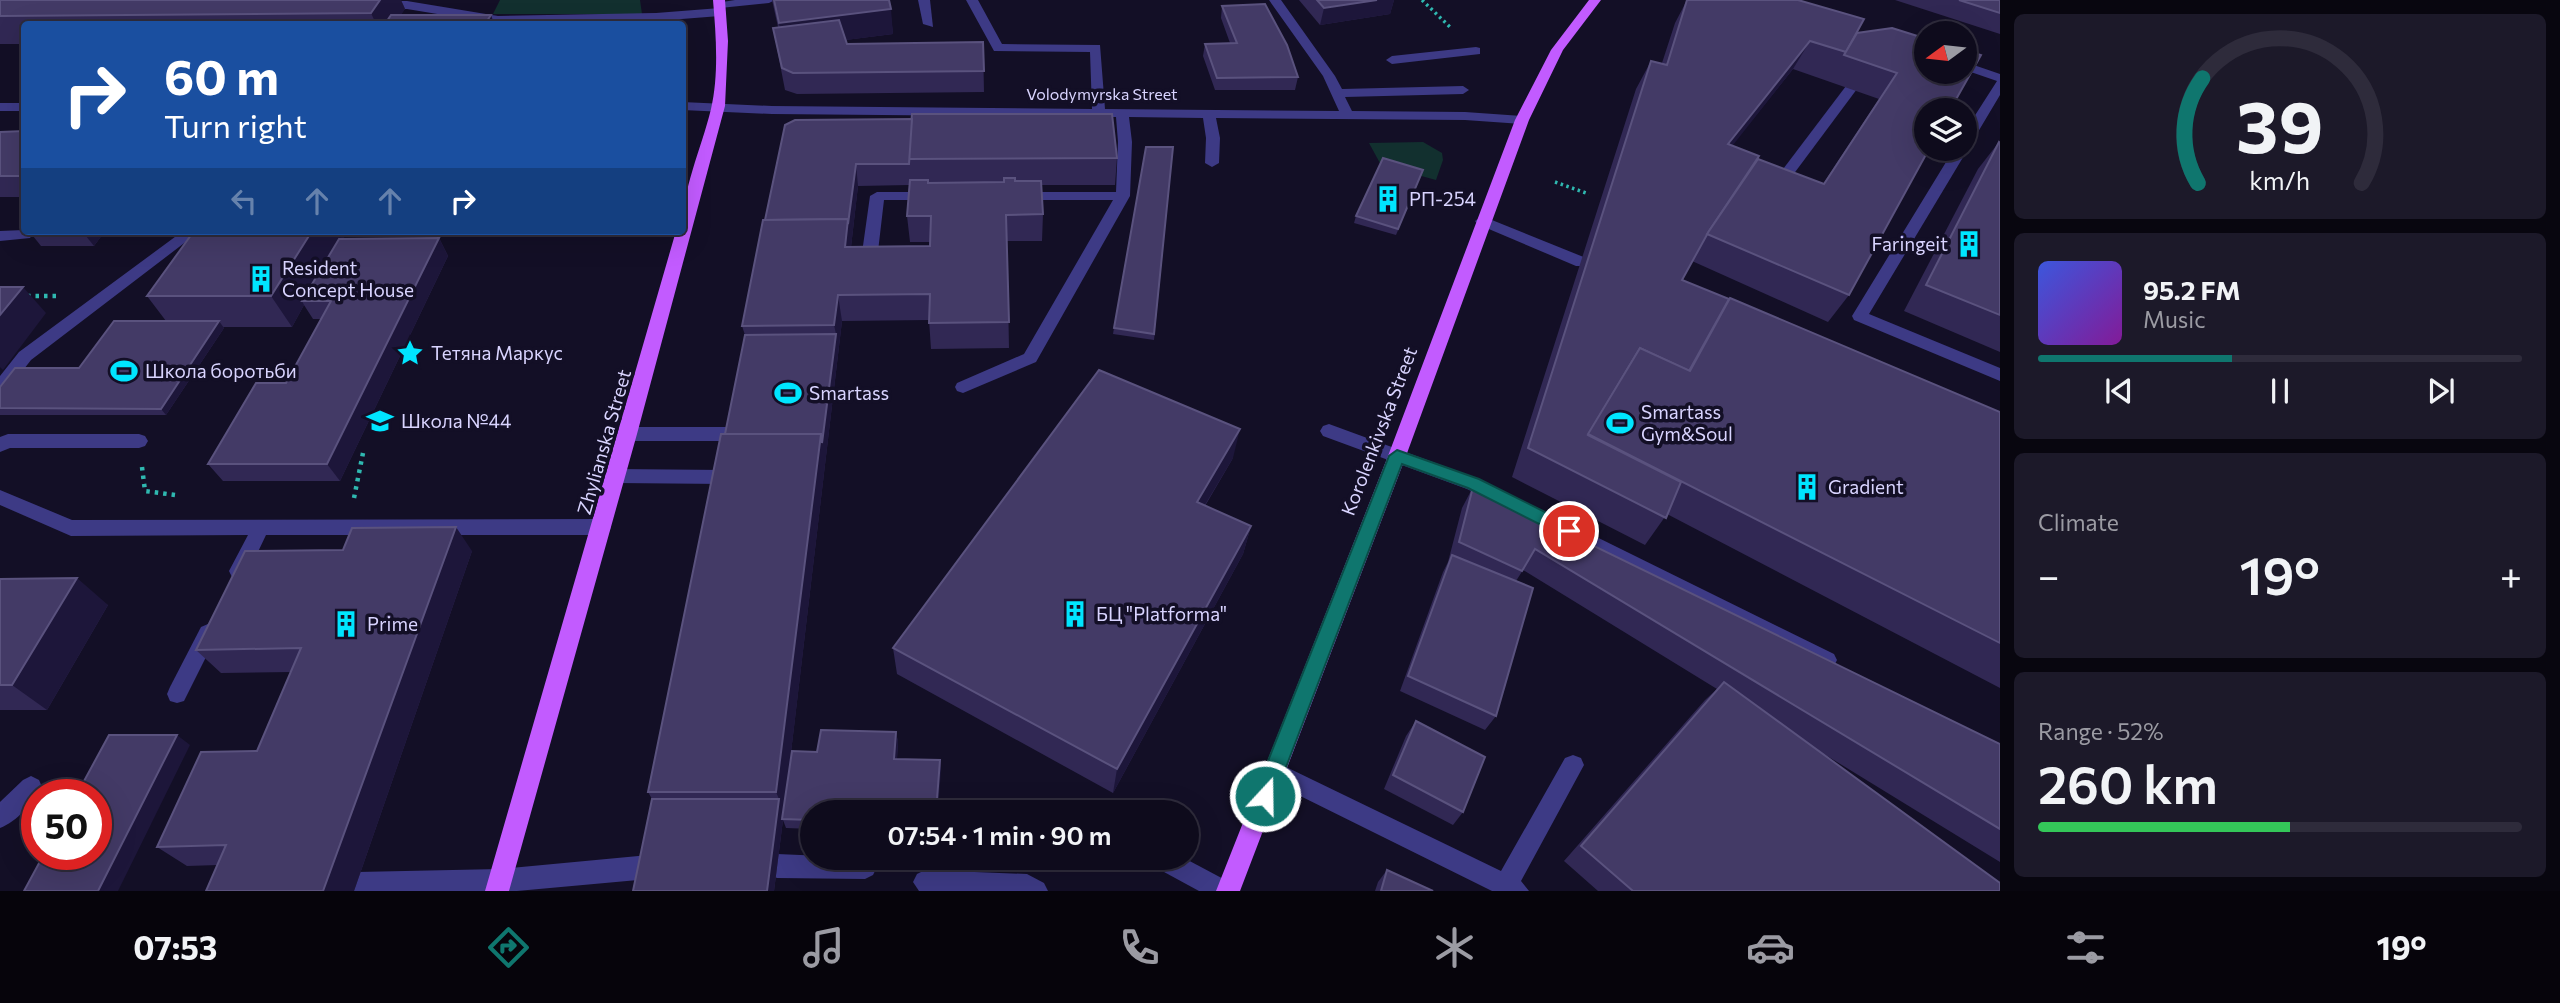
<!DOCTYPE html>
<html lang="en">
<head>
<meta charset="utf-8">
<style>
  body { margin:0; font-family:Commissioner,sans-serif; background:#1c1929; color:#f1f3f6; height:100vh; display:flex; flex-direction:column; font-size:26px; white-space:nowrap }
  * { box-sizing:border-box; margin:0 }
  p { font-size:23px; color:#9b9ba3 }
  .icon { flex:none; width:38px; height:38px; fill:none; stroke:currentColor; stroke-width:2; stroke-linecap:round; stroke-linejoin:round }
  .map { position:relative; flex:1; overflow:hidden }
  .sheet { display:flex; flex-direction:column; gap:14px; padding:14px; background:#08060f; width:560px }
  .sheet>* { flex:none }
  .hud { position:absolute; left:21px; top:21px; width:665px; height:214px; border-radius:7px; box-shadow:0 7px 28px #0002,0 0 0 2px #2e2b3b; background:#1a4fa0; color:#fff; overflow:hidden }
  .needle { width:46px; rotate:255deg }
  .controls { position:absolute; left:1914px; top:21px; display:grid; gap:14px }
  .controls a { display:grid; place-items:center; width:63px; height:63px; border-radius:50%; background:#0e0b1c; box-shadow:0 7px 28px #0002,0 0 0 2px #2e2b3b; font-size:35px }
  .speed { position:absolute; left:21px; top:779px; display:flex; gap:14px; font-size:35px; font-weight:700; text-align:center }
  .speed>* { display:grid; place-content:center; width:91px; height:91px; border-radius:50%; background:#0e0b1c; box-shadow:0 7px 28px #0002,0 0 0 2px #2e2b3b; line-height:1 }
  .speed .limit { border:10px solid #d22; background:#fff; color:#111 }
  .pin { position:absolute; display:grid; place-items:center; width:60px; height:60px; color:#fff; margin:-30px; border:4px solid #fff; border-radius:50%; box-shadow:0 2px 7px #0007 }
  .me { position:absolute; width:77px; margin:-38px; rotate:21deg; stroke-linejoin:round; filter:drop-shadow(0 0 5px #0008) }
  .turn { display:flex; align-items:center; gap:24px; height:147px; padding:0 28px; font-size:32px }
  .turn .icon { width:91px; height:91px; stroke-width:2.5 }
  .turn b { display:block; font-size:49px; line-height:60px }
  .lanes { display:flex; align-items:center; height:66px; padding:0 28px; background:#0003; justify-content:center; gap:35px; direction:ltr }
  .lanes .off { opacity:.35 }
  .big { font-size:52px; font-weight:600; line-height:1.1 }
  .sheet .card { flex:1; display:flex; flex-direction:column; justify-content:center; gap:10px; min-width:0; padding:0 24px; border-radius:10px; background:#1c1929 }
  .sheet .dial { align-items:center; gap:0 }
  .dial svg { height:182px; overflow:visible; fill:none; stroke:#2e2b3b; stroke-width:7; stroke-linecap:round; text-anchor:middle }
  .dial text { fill:#f1f3f6; stroke:none }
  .song { display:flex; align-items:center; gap:21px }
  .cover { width:84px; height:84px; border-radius:10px; background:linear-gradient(135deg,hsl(230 70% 55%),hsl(290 70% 35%)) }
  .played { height:7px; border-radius:4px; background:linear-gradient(90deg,#0f766e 40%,#2e2b3b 40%) }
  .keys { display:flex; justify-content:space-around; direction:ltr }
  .heat { display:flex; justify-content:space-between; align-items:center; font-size:38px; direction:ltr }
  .charge { height:10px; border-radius:5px; background:linear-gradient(90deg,#34c759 52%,#2e2b3b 0) }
  .trip { position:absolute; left:800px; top:800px; width:399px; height:70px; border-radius:35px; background:#0e0b1c; box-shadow:0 7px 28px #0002,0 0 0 2px #2e2b3b; font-weight:600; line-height:70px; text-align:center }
  .dock { display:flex; height:112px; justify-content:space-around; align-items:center; background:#06040b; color:#9b9ba3 }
  .dock .icon { width:49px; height:49px }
  .dock .selected { color:#0f766e }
  .dock b { font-size:32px; color:#f1f3f6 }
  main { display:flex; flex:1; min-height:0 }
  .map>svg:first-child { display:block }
  .green { fill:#12302f }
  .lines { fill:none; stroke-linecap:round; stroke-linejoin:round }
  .path-far1 { stroke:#2fb8b0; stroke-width:3.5; stroke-dasharray:2.5 3.5; stroke-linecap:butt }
  .path { stroke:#2fb8b0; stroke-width:4.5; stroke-dasharray:3.5 5; stroke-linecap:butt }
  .minor { fill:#3d3a85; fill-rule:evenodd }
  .major { fill:#c25bff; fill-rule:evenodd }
  .wall { fill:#312854; fill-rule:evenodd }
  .shaded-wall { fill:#1d163a }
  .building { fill:#433a66; stroke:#5a527e; stroke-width:2 }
  .route { fill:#0f766e; stroke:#0a4d48; stroke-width:2 }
  .labels { text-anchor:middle; stroke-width:7; stroke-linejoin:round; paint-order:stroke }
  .far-street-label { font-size:16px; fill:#d9d4ff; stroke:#130f26 }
  .poi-label { font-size:19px; fill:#d9d4ff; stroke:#130f26; text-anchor:start }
  .street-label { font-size:19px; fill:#d9d4ff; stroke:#130f26 }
</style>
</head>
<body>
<main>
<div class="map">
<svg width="2000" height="891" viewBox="0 0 2000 891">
  <rect width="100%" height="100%" fill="#130f26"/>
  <!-- green -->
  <g class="green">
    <path d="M500,0H640L642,14H493Z"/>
    <path d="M1423,142L1442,153L1443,160L1436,180L1381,165L1369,143Z"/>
  </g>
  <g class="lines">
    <!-- path-far1 -->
    <g class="path-far1">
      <path d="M1422,0L1452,29"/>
      <path d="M1555,182L1589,194"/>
    </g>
    <!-- path -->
    <g class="path">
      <path d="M27,296H56"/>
      <path d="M142,467L145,491L175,495"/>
      <path d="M354,498L363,453"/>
    </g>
    <!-- minor -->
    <g class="minor">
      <path d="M735,0H775L769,3L720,8L726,12L720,16L656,21L498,24L407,9H381L375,5L381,1H407L498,16L656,13L720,8L714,5L716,3Z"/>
      <path d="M918,0H930L933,27L923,24Z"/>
      <path d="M966,0H978L1002,44L1100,45L1105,109L1339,111L1323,76L1269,0H1281L1335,76L1342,89L1463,86L1469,90L1463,94L1345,97L1352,111L1465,112L1522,116L1529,120L1522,124L1465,120L1216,118L1220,138L1219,163L1212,167L1205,163L1206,138L1203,118L1129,117L1132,142L1130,196L1036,362L963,393L957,391L955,387L957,383L1024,354L1113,200H1019L1012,196L1019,192H1116L1118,142L1116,117L772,114L682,110V102L772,106L1092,109L1090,52L994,51Z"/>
      <path d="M1476,47L1480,48V54L1392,64L1386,60L1392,56Z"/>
      <path d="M1965,62L2000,74V95L1972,142L1965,146L1968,149L1869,314L2000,368V381L1854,320L1852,316L1954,149H1965V131L1997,81L1965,70Z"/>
      <path d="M1851,85L1857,89L1781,191H1771V185L1846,86Z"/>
      <rect x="0" y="103" width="24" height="8"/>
      <path d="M877,192H931L938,196L931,200H884L877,260L869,265L861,260L870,196Z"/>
      <path d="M1482,216L1586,258L1589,262L1586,266H1576L1477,224L1475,221Z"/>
      <path d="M24,230L30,232L32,235L30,238L0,241V231Z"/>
      <path d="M183,231H200L31,360L6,392L0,394V376L19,352Z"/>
      <path d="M1329,424L1479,479L1834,654L1837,660L1834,666L1827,669L1820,666L1467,489L1323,436L1320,431L1323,426Z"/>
      <path d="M628,427H734L740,429L743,434L740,439L734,441H628L622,439L619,434L622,429Z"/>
      <path d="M8,434H139L145,436L148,441L145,446L139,448H10L0,452V437Z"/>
      <path d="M616,469L725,470L731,472L734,477L731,482L725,484L616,483L610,481L607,476L610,471Z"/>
      <path d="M0,490L72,520L602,519L609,522L611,527L609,532L602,535H266L246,577L239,579L232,577L229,571L248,535L71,536L0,505Z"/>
      <path d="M208,624L215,627L218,633L184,701L177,703L170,701L167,694L170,687L201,627Z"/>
      <path d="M1573,755L1581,758L1584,765L1521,881L1529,891H1492L1266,779L1263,772L1266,765L1274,762L1282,765L1501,871L1565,758Z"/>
      <path d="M31,776L39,780L42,787C36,801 16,822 0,828V802L23,780Z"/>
      <path d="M777,854L870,858L877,867L873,875L865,879L777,878L769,874L765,866L769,858Z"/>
      <path d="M649,855L657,859L661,867L657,875L649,879L517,891H348L345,884L349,876L357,872L500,869Z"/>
      <path d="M1150,858H1184L1231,883L1235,891H1199L1153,866Z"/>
      <path d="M925,870L1027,874L1044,883L1048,891H919L913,882L917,874Z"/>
    </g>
    <!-- major -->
    <g class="major">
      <path d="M713,0H725L728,41L725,106L637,434L509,891H485L676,231H682C682,189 701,150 711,109C719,75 716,35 713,0Z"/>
      <path d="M1589,0H1601L1563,50L1529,120L1406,456L1240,891H1216L1388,456L1515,120L1551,50Z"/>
    </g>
  </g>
  <!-- wall -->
  <g class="wall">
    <path d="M0,0H401L405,9L400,15H491L494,24H24V44H0Z"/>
    <path d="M772,0H889L893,34L845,40L847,44L983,42L984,92L797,94L785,90L773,28L778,27Z"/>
    <path d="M1299,0H1394L1390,14L1320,25Z"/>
    <path d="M1687,0H1798L1857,33L1927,39L1849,295L1828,322L1692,261L1682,280L2000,412V688L1667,514L1645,545L1512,477L1636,89L1651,61L1662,63L1675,23ZM1793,69L1879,99L1823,184L1757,160L1732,145Z"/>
    <path d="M1895,0H2000V34Z"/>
    <path d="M1222,6L1298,77L1295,90H1215L1203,56L1205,44L1230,43L1221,18Z"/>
    <path d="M785,125L1117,158L1115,185H1041L1043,214L1042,241H1007L1009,348L931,349L929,320L842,321L785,803L817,752L896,732L898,742L897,759L940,760L941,770L812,812V829L786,828L783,820L774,891L652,799L648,792L725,434L745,335L742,326ZM909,185L907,216L910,242H930V246L851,247L858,186Z"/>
    <path d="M24,131V197H0V132Z"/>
    <path d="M1999,142L2000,143V352L1904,311L1978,169Z"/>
    <path d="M1173,147L1154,340L1113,334L1114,328Z"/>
    <path d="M1423,170L1396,235L1354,223L1356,216Z"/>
    <path d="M29,231H105L94,246H41Z"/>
    <path d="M194,231H348L343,239L439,238L448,256L340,481H223L208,464L286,383L321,319H313L304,305L292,327H223L224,328L166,415H0V387L79,368L166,321L147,296Z"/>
    <path d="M1233,458L1205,506L1251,526L1243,554L1113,793L897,674L893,648Z"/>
    <path d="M1473,487L2000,744V862L1824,754L2000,891H1598L1564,861L1705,700L1717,689L1523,570L1516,581L1496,716L1485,730L1400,691L1443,572L1448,562L1462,508Z"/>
    <path d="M472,551L354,891H206L218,865L187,866L157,847L257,751L291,672L221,673L196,650Z"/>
    <path d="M0,579L108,605L47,710H0Z"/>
    <path d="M1416,721L1463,812L1453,825L1384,789L1406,736Z"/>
    <path d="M1387,870L1433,891H1375L1378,882Z"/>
  </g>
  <!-- shaded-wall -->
  <g class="shaded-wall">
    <path d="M380,0H401L405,9L395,24H376L371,13Z"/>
    <path d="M1377,0H1394L1390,14L1320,25L1324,8Z"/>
    <path d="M891,9L893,34L783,48L779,23Z"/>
    <path d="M491,15L494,24H485Z"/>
    <path d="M1810,41L1793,69L1711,173L1728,144Z"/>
    <path d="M856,164L858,186L848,273L845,247Z"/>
    <path d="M82,231H105L94,246Z"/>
    <path d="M312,231H348L306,301H302L304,305L292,327L271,296Z"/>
    <path d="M439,238L448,256L340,481L327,464Z"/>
    <path d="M23,287L46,313L3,370L0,367V315Z"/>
    <path d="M838,295L842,321L784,812L774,891H767L779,799L776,792L821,434L836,334L834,325Z"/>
    <path d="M219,321L224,328L166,415L161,409Z"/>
    <path d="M1240,429L1233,458L1190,530L1197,502Z"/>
    <path d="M1251,526L1243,554L1113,793L1117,769Z"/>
    <path d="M456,527L472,551L354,891H323Z"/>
    <path d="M77,578L108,605L47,710L12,685Z"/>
    <path d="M896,732L898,742L896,769L894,759Z"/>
    <path d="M177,735L190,745L118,891H98Z"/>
    <path d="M940,760L941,770L938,812H936Z"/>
  </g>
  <!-- building -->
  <g class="building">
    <path d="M0,0H380L371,13L0,16Z"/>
    <path d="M774,0H889L891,9L779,23Z"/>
    <path d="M1317,0H1377L1324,8Z"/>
    <path d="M1687,0H1798L1864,19L1846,52L1810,41L1728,144L1759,156L1709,231L1682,280L1729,299L1689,371L1640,348L1588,435L1681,482L1666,518L1528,448L1651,61L1667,65Z"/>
    <path d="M1959,0H2000V13Z"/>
    <path d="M1265,4L1287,45L1298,77L1217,78L1205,44L1237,43L1222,6Z"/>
    <path d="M391,15H491L485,24H385Z"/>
    <path d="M839,20L847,44L983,42L984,71L793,73L782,68L773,28Z"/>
    <path d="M1892,28L1927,39V72H1965V50L1981,55L1950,110H1927V149H1929L1849,295L1707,234L1758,159L1824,184L1897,73L1844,55L1857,33Z"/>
    <path d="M912,114H1112L1117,158L908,159Z"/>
    <path d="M912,119L909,164H856L848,224V219L765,220L785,125L795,120Z"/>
    <path d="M24,131V176H0V132Z"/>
    <path d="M1999,142L2000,143V315L1926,285Z"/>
    <path d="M1146,147H1173L1154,334L1114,328Z"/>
    <path d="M1383,158L1423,170L1398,229L1356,216Z"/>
    <path d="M1004,178H1015V181H1041L1043,214L1006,215L1009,322L929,323L930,294L838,295L834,325L742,326L763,220L848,219L845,247L930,246L931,216H907L910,180H928V183L1004,182Z"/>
    <path d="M194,231H312L271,296H147Z"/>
    <path d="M439,238L327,464H208L256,383H286L331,301H302L339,239Z"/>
    <path d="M0,287H23L0,315Z"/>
    <path d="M1730,298L2000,412V643L1588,434L1640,348L1690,371Z"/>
    <path d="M114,321H219L161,409L0,408V387L15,368H79Z"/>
    <path d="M836,334L822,443L821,434H725L745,335Z"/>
    <path d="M1099,370L1240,429L1197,502L1251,526L1117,769L893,648Z"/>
    <path d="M721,434H821L776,792H648Z"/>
    <path d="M1473,487L2000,744V829L1535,549L1522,571L1459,542Z"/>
    <path d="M456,527L323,891H206L226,845L157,847L201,752L257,751L301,648L196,650L245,551L343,550L352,528Z"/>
    <path d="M1452,555L1533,588L1496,716L1408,676Z"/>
    <path d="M77,578L12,685H0V579Z"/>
    <path d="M1724,682L2000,883V891H1633L1581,846Z"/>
    <path d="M1416,721L1485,757L1463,812L1393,775Z"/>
    <path d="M821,730L896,732L894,759L940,760L936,812H812V820L782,819L792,751L817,752Z"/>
    <path d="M109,735H177L98,891H24L44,854H96V794H77Z"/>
    <path d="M652,799H779L767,891H633Z"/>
    <path d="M1387,870L1433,891H1381Z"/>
  </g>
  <!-- route -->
  <path class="route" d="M1397,450L1479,479L1575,527L1578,531L1575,536H1563L1468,488L1402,464L1275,796L1272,803L1265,805L1257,803L1254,796L1389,456Z"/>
  <!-- icons -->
  <defs>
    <symbol id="building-bare" viewBox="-9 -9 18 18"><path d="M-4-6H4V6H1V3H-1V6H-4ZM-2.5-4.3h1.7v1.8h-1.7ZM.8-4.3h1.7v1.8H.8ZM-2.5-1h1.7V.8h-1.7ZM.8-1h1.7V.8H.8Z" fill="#00e5ff" stroke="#130f26" stroke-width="2.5" paint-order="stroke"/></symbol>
    <symbol id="sight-bare" viewBox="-9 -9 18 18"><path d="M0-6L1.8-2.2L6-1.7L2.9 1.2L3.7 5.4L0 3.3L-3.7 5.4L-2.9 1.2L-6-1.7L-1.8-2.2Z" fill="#00e5ff" stroke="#130f26" stroke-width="2.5" paint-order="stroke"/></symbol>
    <symbol id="stadium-bare" viewBox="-9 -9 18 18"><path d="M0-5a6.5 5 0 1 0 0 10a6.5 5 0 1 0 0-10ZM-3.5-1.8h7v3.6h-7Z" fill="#00e5ff" stroke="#130f26" stroke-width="2.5" paint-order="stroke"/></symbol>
    <symbol id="school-bare" viewBox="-9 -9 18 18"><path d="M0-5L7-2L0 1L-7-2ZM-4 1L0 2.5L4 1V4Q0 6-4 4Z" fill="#00e5ff" stroke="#130f26" stroke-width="2.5" paint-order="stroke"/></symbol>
  </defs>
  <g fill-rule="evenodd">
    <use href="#building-bare" x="1369" y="180" width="38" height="38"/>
    <use href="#building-bare" x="1950" y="225" width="38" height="38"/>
    <use href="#building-bare" x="242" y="260" width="38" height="38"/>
    <use href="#sight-bare" x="391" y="334" width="38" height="38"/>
    <use href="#stadium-bare" x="105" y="352" width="38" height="38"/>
    <use href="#stadium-bare" x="769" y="374" width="38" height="38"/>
    <use href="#school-bare" x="361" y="402" width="38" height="38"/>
    <use href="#stadium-bare" x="1601" y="404" width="38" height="38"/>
    <use href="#building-bare" x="1788" y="468" width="38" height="38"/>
    <use href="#building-bare" x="1056" y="595" width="38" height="38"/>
    <use href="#building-bare" x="327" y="605" width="38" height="38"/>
  </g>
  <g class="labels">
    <!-- far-street labels -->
    <g class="far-street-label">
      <text x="1102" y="100">Volodymyrska Street</text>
    </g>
    <!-- poi labels -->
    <g class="poi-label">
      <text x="1409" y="206">РП-254</text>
      <text x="1948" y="251" text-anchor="end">Faringeit</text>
      <text x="282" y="275">Resident<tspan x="282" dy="22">Concept House</tspan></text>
      <text x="431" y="360">Тетяна Маркус</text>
      <text x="145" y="378">Школа боротьби</text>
      <text x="809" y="400">Smartass</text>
      <text x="1641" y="419">Smartass<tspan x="1641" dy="22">Gym&amp;Soul</tspan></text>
      <text x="401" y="428">Школа №44</text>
      <text x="1828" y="494">Gradient</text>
      <text x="1096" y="621">БЦ "Platforma"</text>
      <text x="367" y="631">Prime</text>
    </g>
    <!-- street labels -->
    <g class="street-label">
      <text transform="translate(1379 431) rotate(-69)" y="7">Korolenkivska Street</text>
      <text transform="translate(604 442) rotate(-74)" y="7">Zhylianska Street</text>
    </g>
  </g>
</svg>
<div class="controls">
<a><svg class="needle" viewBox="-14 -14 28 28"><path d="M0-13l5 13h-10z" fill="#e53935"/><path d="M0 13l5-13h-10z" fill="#9b9ba3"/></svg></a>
<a><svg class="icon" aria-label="layers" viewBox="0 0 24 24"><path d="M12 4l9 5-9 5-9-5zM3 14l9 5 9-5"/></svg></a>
</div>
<div class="speed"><div class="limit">50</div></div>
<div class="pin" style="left:1569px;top:531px;background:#d93025"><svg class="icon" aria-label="arrive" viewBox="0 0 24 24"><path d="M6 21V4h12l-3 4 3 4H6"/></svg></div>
<svg class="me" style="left:1265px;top:796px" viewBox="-20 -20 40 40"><circle r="17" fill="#0f766e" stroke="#fff" stroke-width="3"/><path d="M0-11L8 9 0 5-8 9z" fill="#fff"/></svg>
<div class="trip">07:54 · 1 min · 90 m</div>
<div class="hud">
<div class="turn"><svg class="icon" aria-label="right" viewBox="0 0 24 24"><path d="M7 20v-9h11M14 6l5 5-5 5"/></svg><div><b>60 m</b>Turn right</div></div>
<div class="lanes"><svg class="icon off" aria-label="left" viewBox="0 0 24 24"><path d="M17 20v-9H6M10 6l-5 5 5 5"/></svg><svg class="icon off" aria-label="ahead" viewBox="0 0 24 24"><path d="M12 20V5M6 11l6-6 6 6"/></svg><svg class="icon off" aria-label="ahead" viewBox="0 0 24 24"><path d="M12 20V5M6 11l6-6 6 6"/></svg><svg class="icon" aria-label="right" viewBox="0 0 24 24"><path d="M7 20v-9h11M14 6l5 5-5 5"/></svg></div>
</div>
</div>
<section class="sheet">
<div class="card dial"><svg viewBox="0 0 100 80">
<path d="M14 69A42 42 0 1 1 86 69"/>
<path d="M14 69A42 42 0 0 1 16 23" stroke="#0f766e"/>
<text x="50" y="56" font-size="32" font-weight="700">39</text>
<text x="50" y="72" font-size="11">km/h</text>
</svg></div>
<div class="card">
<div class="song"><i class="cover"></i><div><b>95.2 FM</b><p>Music</p></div></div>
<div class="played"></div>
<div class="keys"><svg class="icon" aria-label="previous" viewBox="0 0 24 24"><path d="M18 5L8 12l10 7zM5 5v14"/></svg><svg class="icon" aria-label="pause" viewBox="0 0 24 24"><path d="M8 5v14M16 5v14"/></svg><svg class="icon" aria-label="next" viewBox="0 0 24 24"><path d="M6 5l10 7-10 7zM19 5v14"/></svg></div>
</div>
<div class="card"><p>Climate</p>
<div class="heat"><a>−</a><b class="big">19°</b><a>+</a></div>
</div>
<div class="card"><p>Range · 52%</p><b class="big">260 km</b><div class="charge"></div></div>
</section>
</main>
<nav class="dock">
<b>07:53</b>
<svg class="icon selected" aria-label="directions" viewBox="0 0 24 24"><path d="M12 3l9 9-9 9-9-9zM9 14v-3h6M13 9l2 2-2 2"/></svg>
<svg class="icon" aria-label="music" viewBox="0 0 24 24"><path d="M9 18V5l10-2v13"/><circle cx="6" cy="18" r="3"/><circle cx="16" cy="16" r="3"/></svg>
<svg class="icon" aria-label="phone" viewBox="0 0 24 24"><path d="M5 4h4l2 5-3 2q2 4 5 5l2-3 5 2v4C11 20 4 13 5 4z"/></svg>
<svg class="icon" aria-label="climate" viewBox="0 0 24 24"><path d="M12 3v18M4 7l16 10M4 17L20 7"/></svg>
<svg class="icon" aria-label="car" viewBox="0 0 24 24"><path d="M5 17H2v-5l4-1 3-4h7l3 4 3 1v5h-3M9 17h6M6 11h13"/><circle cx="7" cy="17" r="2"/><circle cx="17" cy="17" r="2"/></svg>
<svg class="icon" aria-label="filters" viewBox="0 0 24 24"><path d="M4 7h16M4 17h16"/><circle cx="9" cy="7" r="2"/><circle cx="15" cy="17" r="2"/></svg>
<b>19°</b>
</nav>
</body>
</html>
